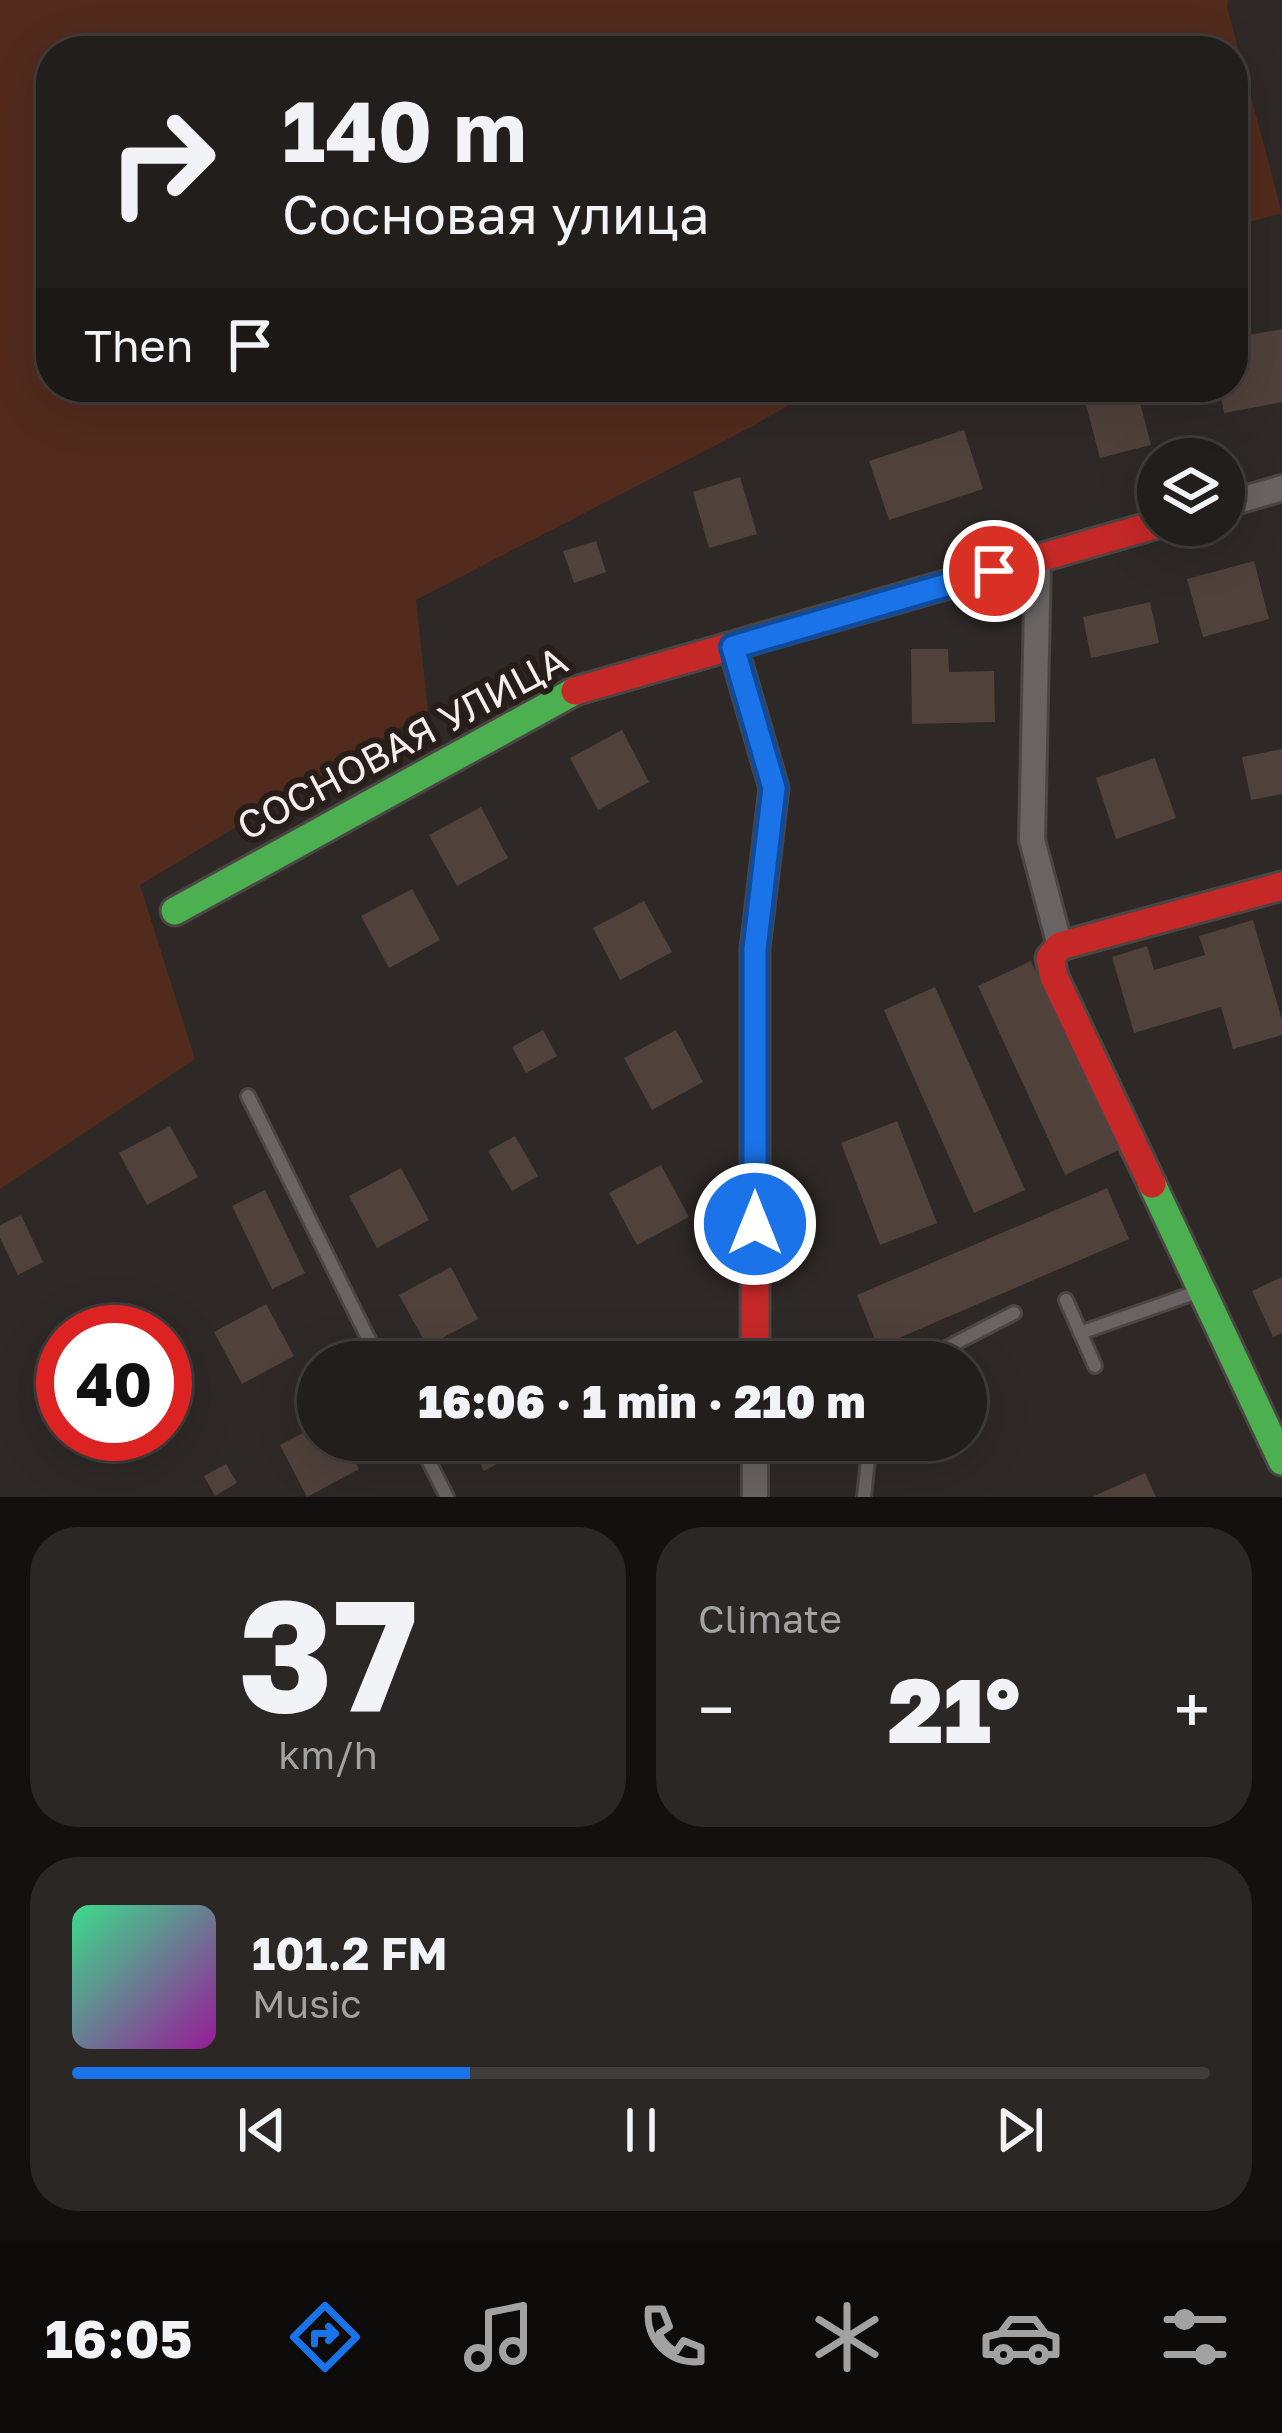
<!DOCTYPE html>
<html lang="en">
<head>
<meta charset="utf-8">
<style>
  body { margin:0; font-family:"Golos Text",sans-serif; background:#2a2725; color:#f1f3f6; height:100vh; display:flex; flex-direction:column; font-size:45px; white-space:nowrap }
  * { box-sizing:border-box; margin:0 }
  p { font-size:39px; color:#a2a2a3 }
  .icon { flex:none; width:66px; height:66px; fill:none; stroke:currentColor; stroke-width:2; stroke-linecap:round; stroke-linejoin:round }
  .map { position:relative; height:1497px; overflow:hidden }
  .sheet { display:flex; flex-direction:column; gap:30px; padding:30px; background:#13100f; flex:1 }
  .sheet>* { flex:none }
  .top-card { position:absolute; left:36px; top:36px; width:1212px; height:366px; border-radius:48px; box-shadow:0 12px 48px #0002,0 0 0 3px #3f3c3b; background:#221e1c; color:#f1f3f6; overflow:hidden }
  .fabs { position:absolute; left:1137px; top:438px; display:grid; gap:24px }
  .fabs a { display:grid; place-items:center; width:108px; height:108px; border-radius:50%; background:#221e1c; box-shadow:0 12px 48px #0002,0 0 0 3px #3f3c3b; font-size:60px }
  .speed { position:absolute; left:36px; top:1305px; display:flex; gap:24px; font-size:60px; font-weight:700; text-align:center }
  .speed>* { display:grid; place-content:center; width:156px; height:156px; border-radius:50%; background:#221e1c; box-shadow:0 12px 48px #0002,0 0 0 3px #3f3c3b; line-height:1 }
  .speed .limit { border:18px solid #d22; background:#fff; color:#111 }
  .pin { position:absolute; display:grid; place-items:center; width:102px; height:102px; color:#fff; margin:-51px; border:6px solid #fff; border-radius:50%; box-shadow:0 3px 12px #0007 }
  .me { position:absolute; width:132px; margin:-66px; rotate:0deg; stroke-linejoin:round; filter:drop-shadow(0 0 9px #0008) }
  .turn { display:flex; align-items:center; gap:42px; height:252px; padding:0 48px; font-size:54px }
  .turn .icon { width:156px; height:156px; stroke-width:2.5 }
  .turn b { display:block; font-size:84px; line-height:102px }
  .then { display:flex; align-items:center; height:114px; padding:0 48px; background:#0003; gap:24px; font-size:45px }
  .big { font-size:90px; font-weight:800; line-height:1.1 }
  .sheet .tile { flex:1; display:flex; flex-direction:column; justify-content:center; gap:18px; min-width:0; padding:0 42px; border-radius:48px; background:#2a2725 }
  .sheet .dial { align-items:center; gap:0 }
  .dial b { font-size:156px; line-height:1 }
  .song { display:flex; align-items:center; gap:36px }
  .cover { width:144px; height:144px; border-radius:18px; background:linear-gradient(135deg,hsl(150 70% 55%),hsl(300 70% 35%)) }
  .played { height:12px; border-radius:6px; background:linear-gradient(90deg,#1a73e8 35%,#3f3c3b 35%) }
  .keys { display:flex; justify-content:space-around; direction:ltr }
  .heat { display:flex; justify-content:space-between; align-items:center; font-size:66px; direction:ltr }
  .sheet .tiles { flex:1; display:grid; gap:30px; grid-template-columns:1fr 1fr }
  .tile:last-child { grid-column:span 2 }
  .trip { position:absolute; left:297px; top:1341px; width:690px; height:120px; border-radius:60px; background:#221e1c; box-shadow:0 12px 48px #0002,0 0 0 3px #3f3c3b; font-weight:800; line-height:120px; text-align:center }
  .dock { display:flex; height:192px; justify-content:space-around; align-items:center; background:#0e0c0b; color:#a2a2a3 }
  .dock .icon { width:84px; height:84px }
  .dock .current { color:#1a73e8 }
  .dock b { font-size:54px; color:#f1f3f6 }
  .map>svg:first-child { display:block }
  .green { fill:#522b1d }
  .building { fill:#51413b }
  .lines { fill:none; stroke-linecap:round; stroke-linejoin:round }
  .lane-casing { stroke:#4b4544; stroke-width:18 }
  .street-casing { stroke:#4b4544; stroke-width:30 }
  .fast-casing { stroke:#4b4544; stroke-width:33 }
  .jam-casing { stroke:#4b4544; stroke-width:33 }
  .lane { stroke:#696463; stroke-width:12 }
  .street { stroke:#696463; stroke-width:24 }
  .fast { stroke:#4caf50; stroke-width:27 }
  .jam { stroke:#c62828; stroke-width:27 }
  .route-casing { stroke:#114b97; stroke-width:30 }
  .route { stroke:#1a73e8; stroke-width:21 }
  .labels { text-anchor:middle; stroke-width:12; stroke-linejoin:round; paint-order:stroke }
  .street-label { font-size:39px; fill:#f5edeb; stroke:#271d19 }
</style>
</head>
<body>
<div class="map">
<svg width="1282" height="1497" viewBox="0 0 1282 1497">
  <rect width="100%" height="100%" fill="#2e2826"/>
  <!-- green -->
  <path class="green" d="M0,0H1228L1227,7L1282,213L1233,227V51H51V387H820L753,426L416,600L428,711L140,885L195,1059L0,1189Z"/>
  <!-- building -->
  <g class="building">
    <path d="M1282,329V402L1224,413L1219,387H1233V338Z"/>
    <path d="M1111,387H1136L1151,445L1100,458L1083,394Z"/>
    <path d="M964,430L983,489L889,520L869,461Z"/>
    <path d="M740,477L757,534L709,548L693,492Z"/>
    <path d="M596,541L606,572L574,583L563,551Z"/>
    <path d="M1254,561L1269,619L1203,637L1187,579Z"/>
    <path d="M1150,602L1159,643L1091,658L1083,617Z"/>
    <path d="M911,649H948L949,672L994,671L995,722L912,724Z"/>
    <path d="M622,730L649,782L598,810L570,758Z"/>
    <path d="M1282,749V794L1251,800L1242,757Z"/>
    <path d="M1155,758L1176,818L1116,839L1096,778Z"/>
    <path d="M481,807L508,858L457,886L429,835Z"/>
    <path d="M412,889L440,940L389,968L361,916Z"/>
    <path d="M644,901L672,952L620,980L593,928Z"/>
    <path d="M1253,920L1282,1020V1035L1233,1049L1221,1007L1134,1033L1112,957L1147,946L1154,970L1205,955L1199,936Z"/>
    <path d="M1031,961L1119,1150L1065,1175L978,986Z"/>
    <path d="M935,987L1025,1190L974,1213L884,1010Z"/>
    <path d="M543,1030L557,1056L526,1073L512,1047Z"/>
    <path d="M676,1030L703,1082L652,1110L624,1058Z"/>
    <path d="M897,1121L937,1223L880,1245L841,1143Z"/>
    <path d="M170,1126L198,1177L147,1205L119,1153Z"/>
    <path d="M515,1136L538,1176L512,1191L488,1151Z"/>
    <path d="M661,1165L689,1217L637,1245L609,1193Z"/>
    <path d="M401,1168L429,1220L377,1248L349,1196Z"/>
    <path d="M1107,1188L1129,1239L878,1347L857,1295Z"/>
    <path d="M265,1190L305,1273L272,1289L232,1206Z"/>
    <path d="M21,1215L43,1262L18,1275L0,1238V1225Z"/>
    <path d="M451,1267L478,1319L427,1346L399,1295Z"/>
    <path d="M1282,1277V1333L1273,1337L1252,1291Z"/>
    <path d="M266,1304L294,1356L242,1384L214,1332Z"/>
    <path d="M318,1425V1440H344L359,1469L307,1497L280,1445Z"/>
    <path d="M468,1440H541L484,1471Z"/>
    <path d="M226,1464L237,1483L215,1496L204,1476Z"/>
    <path d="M1145,1473L1156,1497H1092Z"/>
  </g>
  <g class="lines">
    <defs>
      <g id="lane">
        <path d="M248,1096L380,1362"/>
        <path d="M1066,1300L1095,1366"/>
        <path d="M1080,1333L1200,1291"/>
        <path d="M919,1362L1014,1313"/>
        <path d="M418,1440L447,1497"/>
        <path d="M864,1497L870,1440"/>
      </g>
      <g id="street">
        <path d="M1224,505L1282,488"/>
        <path d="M1038,559L1032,840L1060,946"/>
        <path d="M755,1497V1440"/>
      </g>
      <g id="fast">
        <path d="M175,911L575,691"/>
        <path d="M1152,1184L1282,1461"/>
      </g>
      <g id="jam">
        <path d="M733,647L774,788L755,949V1362"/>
        <path d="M575,691L1158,524"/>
        <path d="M1152,1184L1054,977L1050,958L1060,946L1282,886"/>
      </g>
    </defs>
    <!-- lane casing -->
    <use href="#lane" class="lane-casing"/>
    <!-- street casing -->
    <use href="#street" class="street-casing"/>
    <!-- fast casing -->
    <use href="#fast" class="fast-casing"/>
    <!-- jam casing -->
    <use href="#jam" class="jam-casing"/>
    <!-- lane -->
    <use href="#lane" class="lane"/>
    <!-- street -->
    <use href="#street" class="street"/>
    <!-- fast -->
    <use href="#fast" class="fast"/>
    <!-- jam -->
    <use href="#jam" class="jam"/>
  </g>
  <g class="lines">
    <defs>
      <path id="route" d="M755,1224V949L774,788L733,647L994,571"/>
    </defs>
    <!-- route casing -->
    <use href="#route" class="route-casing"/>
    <!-- route -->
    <use href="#route" class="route"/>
  </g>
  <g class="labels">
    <!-- street labels -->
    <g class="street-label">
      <text transform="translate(402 743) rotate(-28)" y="14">СОСНОВАЯ УЛИЦА</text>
    </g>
  </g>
</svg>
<div class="fabs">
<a><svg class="icon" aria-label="layers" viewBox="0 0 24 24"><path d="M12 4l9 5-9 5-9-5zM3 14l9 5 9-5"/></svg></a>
</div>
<div class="speed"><div class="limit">40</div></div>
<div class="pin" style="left:994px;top:571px;background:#d93025"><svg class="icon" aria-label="arrive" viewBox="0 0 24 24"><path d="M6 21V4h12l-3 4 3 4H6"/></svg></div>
<svg class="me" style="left:755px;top:1224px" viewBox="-20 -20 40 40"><circle r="17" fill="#1a73e8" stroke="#fff" stroke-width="3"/><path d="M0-11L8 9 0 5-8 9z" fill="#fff"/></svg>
<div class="trip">16:06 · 1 min · 210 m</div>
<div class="top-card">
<div class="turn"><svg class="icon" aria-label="right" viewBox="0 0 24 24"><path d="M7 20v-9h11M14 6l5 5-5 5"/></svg><div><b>140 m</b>Сосновая улица</div></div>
<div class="then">Then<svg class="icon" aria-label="arrive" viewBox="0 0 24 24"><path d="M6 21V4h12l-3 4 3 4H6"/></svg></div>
</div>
</div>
<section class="sheet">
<div class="tiles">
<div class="tile dial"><b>37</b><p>km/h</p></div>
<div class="tile"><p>Climate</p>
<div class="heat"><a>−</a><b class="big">21°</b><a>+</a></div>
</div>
<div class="tile">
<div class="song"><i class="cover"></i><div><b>101.2 FM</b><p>Music</p></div></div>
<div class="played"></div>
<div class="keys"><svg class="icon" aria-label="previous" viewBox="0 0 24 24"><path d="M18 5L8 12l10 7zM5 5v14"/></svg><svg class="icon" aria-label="pause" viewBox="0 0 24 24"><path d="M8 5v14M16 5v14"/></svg><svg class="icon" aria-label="next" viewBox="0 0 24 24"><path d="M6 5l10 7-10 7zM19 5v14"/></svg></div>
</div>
</div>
</section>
<nav class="dock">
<b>16:05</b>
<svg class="icon current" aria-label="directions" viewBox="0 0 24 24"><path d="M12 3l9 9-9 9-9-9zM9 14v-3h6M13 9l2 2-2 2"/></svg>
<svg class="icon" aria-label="music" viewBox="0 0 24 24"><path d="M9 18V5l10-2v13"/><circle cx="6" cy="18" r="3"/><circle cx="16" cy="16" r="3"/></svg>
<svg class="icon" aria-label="phone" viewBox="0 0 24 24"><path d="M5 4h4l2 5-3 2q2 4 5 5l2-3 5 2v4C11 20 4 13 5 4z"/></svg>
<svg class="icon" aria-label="climate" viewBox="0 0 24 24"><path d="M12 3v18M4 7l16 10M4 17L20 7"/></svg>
<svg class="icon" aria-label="car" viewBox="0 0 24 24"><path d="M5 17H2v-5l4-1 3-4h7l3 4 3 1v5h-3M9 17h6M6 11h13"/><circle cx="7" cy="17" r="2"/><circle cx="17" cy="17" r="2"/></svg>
<svg class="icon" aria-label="filters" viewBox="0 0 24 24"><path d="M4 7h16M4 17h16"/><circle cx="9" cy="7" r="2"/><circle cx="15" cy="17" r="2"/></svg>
</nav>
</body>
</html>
